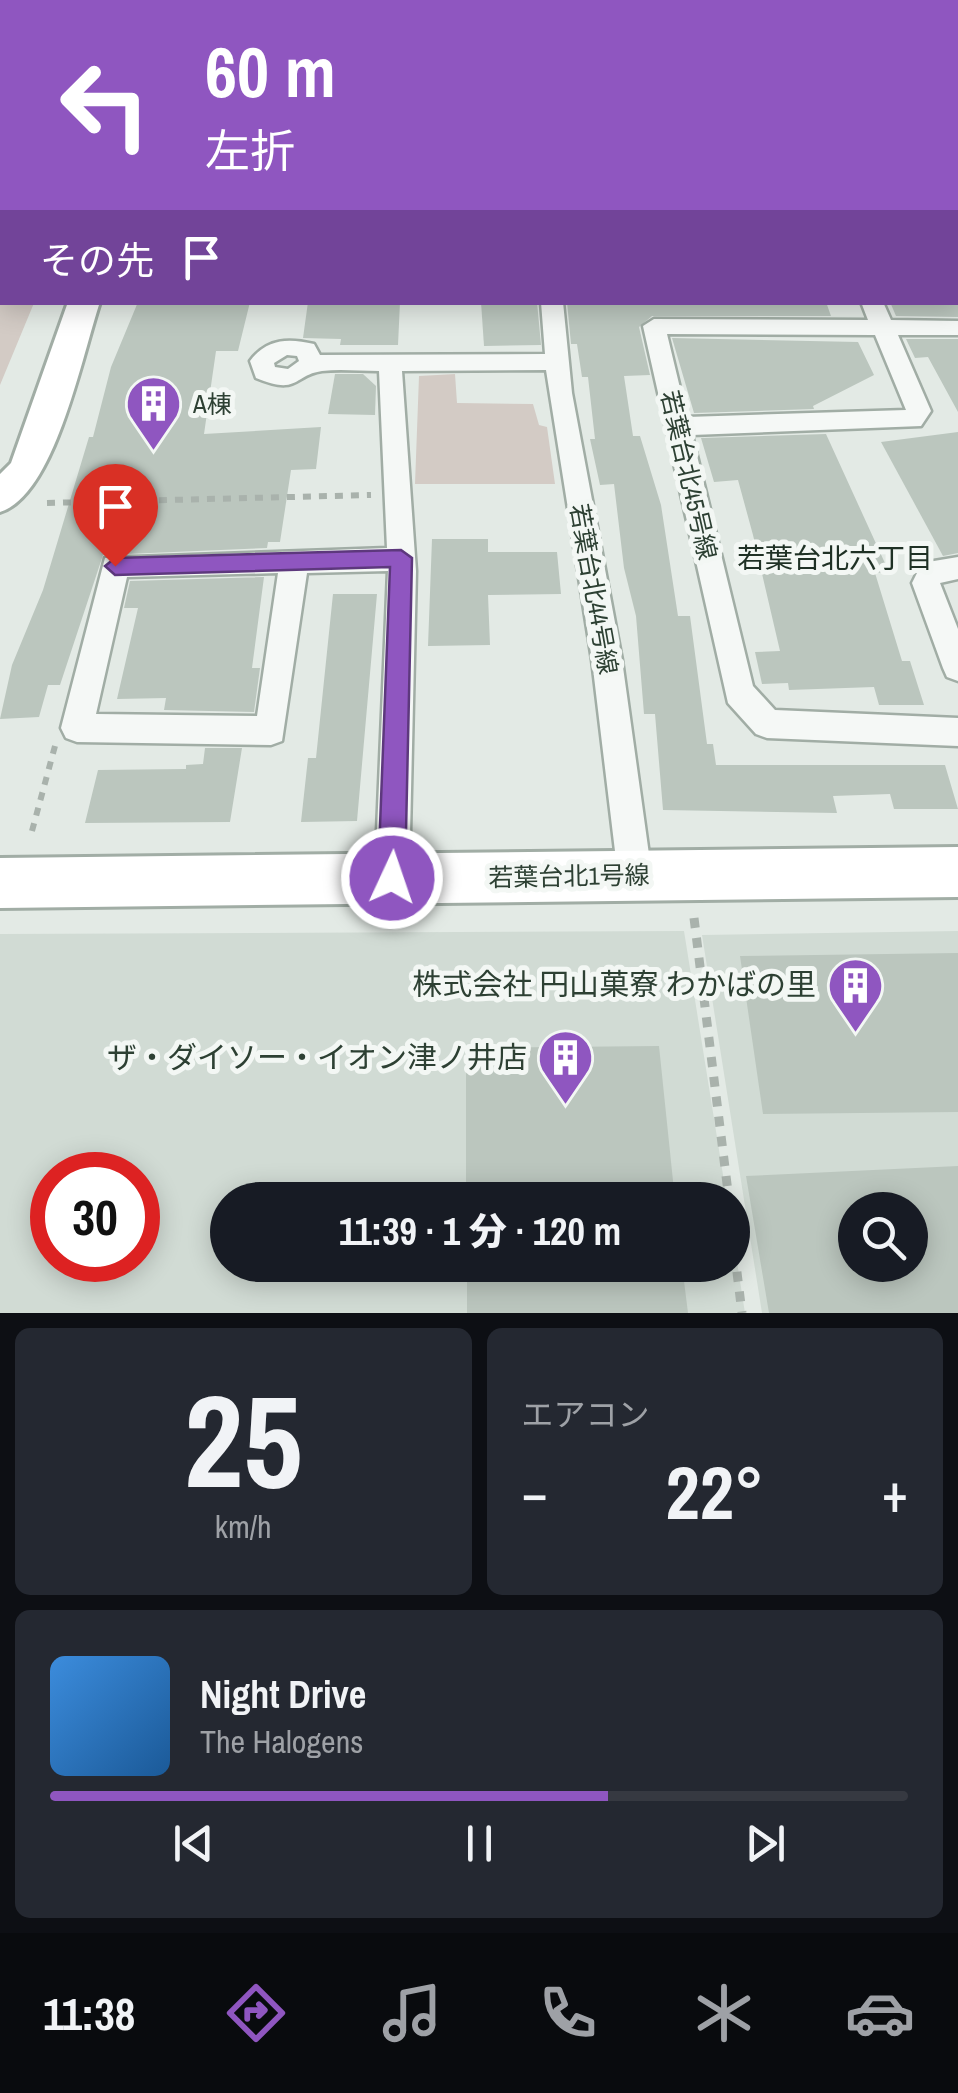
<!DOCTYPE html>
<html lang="ja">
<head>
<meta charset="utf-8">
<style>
  body { margin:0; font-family:"Archivo Narrow","Noto Sans JP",sans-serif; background:#242831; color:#f1f3f6; height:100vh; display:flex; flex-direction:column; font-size:38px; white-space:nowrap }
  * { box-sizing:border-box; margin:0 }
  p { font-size:32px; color:#9ea1a6 }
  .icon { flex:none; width:55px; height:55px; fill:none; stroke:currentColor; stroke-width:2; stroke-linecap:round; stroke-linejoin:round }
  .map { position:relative; height:1313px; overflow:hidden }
  .details { display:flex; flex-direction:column; gap:15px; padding:15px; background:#0d0f14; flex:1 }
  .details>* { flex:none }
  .guide { position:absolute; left:0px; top:0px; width:960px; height:305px; box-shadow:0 5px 25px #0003; background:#8f56c0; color:#fff; overflow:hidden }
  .buttons { position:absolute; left:838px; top:1192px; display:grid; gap:20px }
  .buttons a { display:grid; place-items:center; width:90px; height:90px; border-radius:50%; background:#171b24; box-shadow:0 5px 25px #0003; font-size:50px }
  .speed { position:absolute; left:30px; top:1152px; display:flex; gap:20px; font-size:50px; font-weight:700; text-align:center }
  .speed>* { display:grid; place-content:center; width:130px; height:130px; border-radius:50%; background:#171b24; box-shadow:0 5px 25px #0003; line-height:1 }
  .speed .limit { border:15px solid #d22; background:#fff; color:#111 }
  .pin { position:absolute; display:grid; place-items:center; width:85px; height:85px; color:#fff; margin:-102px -42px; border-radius:50% 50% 50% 0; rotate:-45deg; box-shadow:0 0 10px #0007 }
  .pin .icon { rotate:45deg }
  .me { position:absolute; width:110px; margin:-55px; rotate:3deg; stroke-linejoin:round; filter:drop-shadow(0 0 8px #0008) }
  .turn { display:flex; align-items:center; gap:35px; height:210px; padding:0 40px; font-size:45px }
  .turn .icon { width:130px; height:130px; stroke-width:2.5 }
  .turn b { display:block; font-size:70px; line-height:85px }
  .then { display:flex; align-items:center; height:95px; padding:0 40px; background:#0003; gap:20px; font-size:38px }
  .big { font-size:75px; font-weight:800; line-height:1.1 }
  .details .tile { flex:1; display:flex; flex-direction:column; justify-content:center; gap:15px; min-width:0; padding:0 35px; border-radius:15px; background:#242831 }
  .details .dial { align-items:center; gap:0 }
  .dial b { font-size:130px; line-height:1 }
  .song { display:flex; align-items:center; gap:30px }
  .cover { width:120px; height:120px; border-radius:15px; background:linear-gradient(135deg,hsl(210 70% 55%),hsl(210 70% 35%)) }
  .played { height:10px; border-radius:5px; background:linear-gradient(90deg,#8f56c0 65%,#363941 65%) }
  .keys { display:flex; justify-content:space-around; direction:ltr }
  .heat { display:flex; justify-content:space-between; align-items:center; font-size:55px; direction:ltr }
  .details .tiles { flex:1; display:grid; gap:15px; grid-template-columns:1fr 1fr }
  .tile:last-child { grid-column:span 2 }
  .trip { position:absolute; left:210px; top:1182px; width:540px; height:100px; border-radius:50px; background:#171b24; box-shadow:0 5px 25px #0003; font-weight:800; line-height:100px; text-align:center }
  .tab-bar { display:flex; height:160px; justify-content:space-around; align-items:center; background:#090b0e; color:#9ea1a6 }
  .tab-bar .icon { width:70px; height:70px }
  .tab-bar .active { color:#8f56c0 }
  .tab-bar b { font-size:45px; color:#f1f3f6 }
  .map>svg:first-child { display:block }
  .built { fill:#d1dbd4; fill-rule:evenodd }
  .green { fill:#d3cbc5 }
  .building { fill:#bbc6be; fill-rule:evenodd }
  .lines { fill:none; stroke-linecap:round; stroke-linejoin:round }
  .lane-casing { stroke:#a1ada5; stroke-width:5 }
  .street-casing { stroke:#a1ada5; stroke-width:5 }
  .secondary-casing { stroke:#a1ada5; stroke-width:6 }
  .path-far1 { stroke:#a9b2ac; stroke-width:6; stroke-dasharray:8 8; stroke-linecap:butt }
  .path { stroke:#a9b2ac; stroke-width:9; stroke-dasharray:10 10; stroke-linecap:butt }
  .lane { fill:#f5f8f6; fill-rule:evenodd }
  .street { fill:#f5f8f6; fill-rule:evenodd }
  .secondary { fill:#fff; fill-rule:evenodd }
  .route { fill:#8f56c0; stroke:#5d387d; stroke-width:2.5 }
  .labels { text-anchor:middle; stroke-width:10; stroke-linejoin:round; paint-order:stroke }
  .poi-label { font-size:25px; fill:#2d4033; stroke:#f3f7f4; text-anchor:start }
  .street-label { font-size:25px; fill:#2d4033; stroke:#f3f7f4 }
  .neighbourhood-label { font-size:28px; fill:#1f3125; stroke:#f3f7f4 }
  .near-poi-label { font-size:30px; fill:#2d4033; stroke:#f3f7f4; text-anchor:end }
</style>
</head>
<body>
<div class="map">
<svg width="958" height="1313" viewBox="0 0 958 1313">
  <rect width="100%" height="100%" fill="#e3eae5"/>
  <!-- built -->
  <g class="built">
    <path d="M684,931L727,1200H228V1265H732L733,1236L745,1313H0V934ZM52,1175H138V1260H52Z"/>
    <path d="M958,931V1313H762L702,935ZM855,1210H910V1265H855Z"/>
  </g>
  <!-- green -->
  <g class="green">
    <path d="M0,275L2,302L34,303L0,385Z"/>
    <path d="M455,374L457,403L533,404L539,425L547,427L555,484H415L419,376Z"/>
  </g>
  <!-- building -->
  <g class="building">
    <path d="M138,302H250L238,351H216L204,434L321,427L316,469L291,470L280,542H268L267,548L103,555L60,685H48L39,717L0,719L12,665L43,590L89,437H93L111,367Z"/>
    <path d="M308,302H400L398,345H340L341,339L303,338Z"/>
    <path d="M481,302H537L541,345L484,346Z"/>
    <path d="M567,302H826L831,316H652L639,327L650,375L624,376L633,436H640L661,505L678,616H690L707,744H713L716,765H945L958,809H894L890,794L833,796L837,813L663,810L655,714H644L636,616L624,568L614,484L600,485L590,439H595L588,377H582L577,344H571Z"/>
    <path d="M890,302H958V317L896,316Z"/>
    <path d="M672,338L858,342L874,375L813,406L814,409L694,413Z"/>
    <path d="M906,339H958V412L928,357L915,358Z"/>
    <path d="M335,374H363L376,386L375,415L328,414Z"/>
    <path d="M958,432V553L943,556L881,442Z"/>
    <path d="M826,434L889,572L875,573L902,661H910L924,705H879L874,687L789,690L788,683L762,684L755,652L780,651L753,535L738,480L714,482L701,438Z"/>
    <path d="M432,539H488V552H557L561,594L488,595L490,645L428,646Z"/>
    <path d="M264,577L252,668H260L254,712L164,710L166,698L117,699L138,608H124L130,581Z"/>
    <path d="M333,594H377L357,821L301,822L308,758H316Z"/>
    <path d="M205,748H242L230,822L85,823L98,770L186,769V765L203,764Z"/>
    <path d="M958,953V1112L763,1114L740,956Z"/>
    <path d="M659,1046L675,1200H466V1048Z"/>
    <path d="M958,1166V1313H769L746,1176ZM855,1210H910V1265H855Z"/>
    <path d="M467,1265H682L688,1313H467Z"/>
  </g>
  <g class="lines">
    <defs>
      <rect id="lane" x="0" y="257" width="2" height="6"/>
      <g id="street">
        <rect x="0" y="36" width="2" height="10"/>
        <path d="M541,302H563L572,393L622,660L652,876L647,888L635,893L623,888L618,876L592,660L546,370L402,371L416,571L409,878L404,890L392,895L380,890L375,878L388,571L307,573L282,741L271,745L77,742L66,738L61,728L105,558L387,548L379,371C360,371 340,369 322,371C293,375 299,396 256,378L250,361C267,338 289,338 314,344L320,355L545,354ZM287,355L297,356L299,361L288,369L275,367L274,363ZM278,573L257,716L96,714L127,577Z"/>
        <path d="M861,302H883L891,320L958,321V335H898L931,411L921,426L692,435L753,686L775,710L958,718V746L767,738L756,734L728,703L643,326L654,319L868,320ZM667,334L875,335L906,410L687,417Z"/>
        <path d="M958,557V579L940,583L958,629V681L947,677L943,668L912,583L922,563Z"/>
      </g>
      <g id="secondary">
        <path d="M68,302H100C82,355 55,495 0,512V474L11,463Z"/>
        <path d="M958,847V897L0,908V858Z"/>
      </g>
    </defs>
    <!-- lane casing -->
    <use href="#lane" class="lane-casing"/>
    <!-- street casing -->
    <use href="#street" class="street-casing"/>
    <!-- secondary casing -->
    <use href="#secondary" class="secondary-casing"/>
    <!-- path-far1 -->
    <g class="path-far1">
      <path d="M47,503L371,495"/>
      <path d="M32,831L55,746"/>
    </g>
    <!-- path -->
    <g class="path">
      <path d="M694,918L729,1200"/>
      <path d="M732,1232L742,1313"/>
    </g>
    <!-- lane -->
    <use href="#lane" class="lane"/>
    <!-- street -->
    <use href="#street" class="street"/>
    <!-- secondary -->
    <use href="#secondary" class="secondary"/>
  </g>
  <!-- route -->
  <path class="route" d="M401,550L412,558L405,878L401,888L392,892L382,888L378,878L390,567L115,575L105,566L115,558Z"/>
  <!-- icons -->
  <defs>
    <symbol id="building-pin" viewBox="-11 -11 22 30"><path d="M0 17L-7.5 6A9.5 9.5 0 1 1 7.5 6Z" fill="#8f56c0" stroke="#f3f7f4"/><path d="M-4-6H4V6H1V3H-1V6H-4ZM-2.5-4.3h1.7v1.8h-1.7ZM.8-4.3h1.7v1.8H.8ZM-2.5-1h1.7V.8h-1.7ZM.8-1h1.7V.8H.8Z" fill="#fff"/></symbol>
  </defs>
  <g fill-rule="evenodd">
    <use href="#building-pin" x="122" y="372" width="63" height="86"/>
    <use href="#building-pin" x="824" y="954" width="63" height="86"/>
    <use href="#building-pin" x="534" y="1026" width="63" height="86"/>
  </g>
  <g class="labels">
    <!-- poi labels -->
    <g class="poi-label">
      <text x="193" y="413">A棟</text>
    </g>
    <!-- street labels -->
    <g class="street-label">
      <text transform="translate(689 475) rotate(77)" y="9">若葉台北45号線</text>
      <text transform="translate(594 589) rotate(80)" y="9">若葉台北44号線</text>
      <text transform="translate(569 876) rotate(-1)" y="9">若葉台北1号線</text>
    </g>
    <!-- neighbourhood labels -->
    <g class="neighbourhood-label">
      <text x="835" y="568">若葉台北六丁目</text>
    </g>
    <!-- near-poi labels -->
    <g class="near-poi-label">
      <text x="816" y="995">株式会社 円山菓寮 わかばの里</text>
      <text x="527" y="1068">ザ・ダイソー・イオン津ノ井店</text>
    </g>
  </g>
</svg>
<div class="buttons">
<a><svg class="icon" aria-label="search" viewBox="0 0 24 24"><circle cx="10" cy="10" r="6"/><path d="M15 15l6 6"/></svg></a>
</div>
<div class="speed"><div class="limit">30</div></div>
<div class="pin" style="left:115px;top:566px;background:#d93025"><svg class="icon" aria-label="arrive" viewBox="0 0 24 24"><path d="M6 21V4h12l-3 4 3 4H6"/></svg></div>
<svg class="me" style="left:392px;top:878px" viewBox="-20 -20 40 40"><circle r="17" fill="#8f56c0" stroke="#fff" stroke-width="3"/><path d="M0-11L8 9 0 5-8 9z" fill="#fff"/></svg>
<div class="trip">11:39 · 1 分 · 120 m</div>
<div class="guide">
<div class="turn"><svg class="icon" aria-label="left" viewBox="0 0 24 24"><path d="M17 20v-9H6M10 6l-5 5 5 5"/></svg><div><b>60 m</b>左折</div></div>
<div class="then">その先<svg class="icon" aria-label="arrive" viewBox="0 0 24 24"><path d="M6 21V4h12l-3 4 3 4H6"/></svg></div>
</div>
</div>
<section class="details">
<div class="tiles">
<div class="tile dial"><b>25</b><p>km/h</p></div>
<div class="tile"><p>エアコン</p>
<div class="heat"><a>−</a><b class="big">22°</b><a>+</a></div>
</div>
<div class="tile">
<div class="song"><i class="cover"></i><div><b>Night Drive</b><p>The Halogens</p></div></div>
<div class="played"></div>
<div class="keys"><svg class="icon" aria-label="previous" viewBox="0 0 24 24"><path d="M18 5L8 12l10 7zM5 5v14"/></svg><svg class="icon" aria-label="pause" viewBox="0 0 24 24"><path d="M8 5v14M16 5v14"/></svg><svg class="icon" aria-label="next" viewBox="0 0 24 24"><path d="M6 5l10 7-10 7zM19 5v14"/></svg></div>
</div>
</div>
</section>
<nav class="tab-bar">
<b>11:38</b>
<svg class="icon active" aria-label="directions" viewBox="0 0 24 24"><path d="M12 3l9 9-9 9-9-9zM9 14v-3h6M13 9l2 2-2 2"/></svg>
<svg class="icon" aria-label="music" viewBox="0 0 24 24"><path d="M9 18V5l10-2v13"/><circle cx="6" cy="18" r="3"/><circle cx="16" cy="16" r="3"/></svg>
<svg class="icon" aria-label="phone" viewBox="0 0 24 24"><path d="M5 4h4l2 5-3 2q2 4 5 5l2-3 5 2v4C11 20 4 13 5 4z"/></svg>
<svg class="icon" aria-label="climate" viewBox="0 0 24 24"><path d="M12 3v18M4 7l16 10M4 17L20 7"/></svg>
<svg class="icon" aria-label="car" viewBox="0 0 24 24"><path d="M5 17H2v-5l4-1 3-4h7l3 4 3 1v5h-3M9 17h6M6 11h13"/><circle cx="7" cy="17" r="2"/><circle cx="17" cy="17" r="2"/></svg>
</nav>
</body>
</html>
